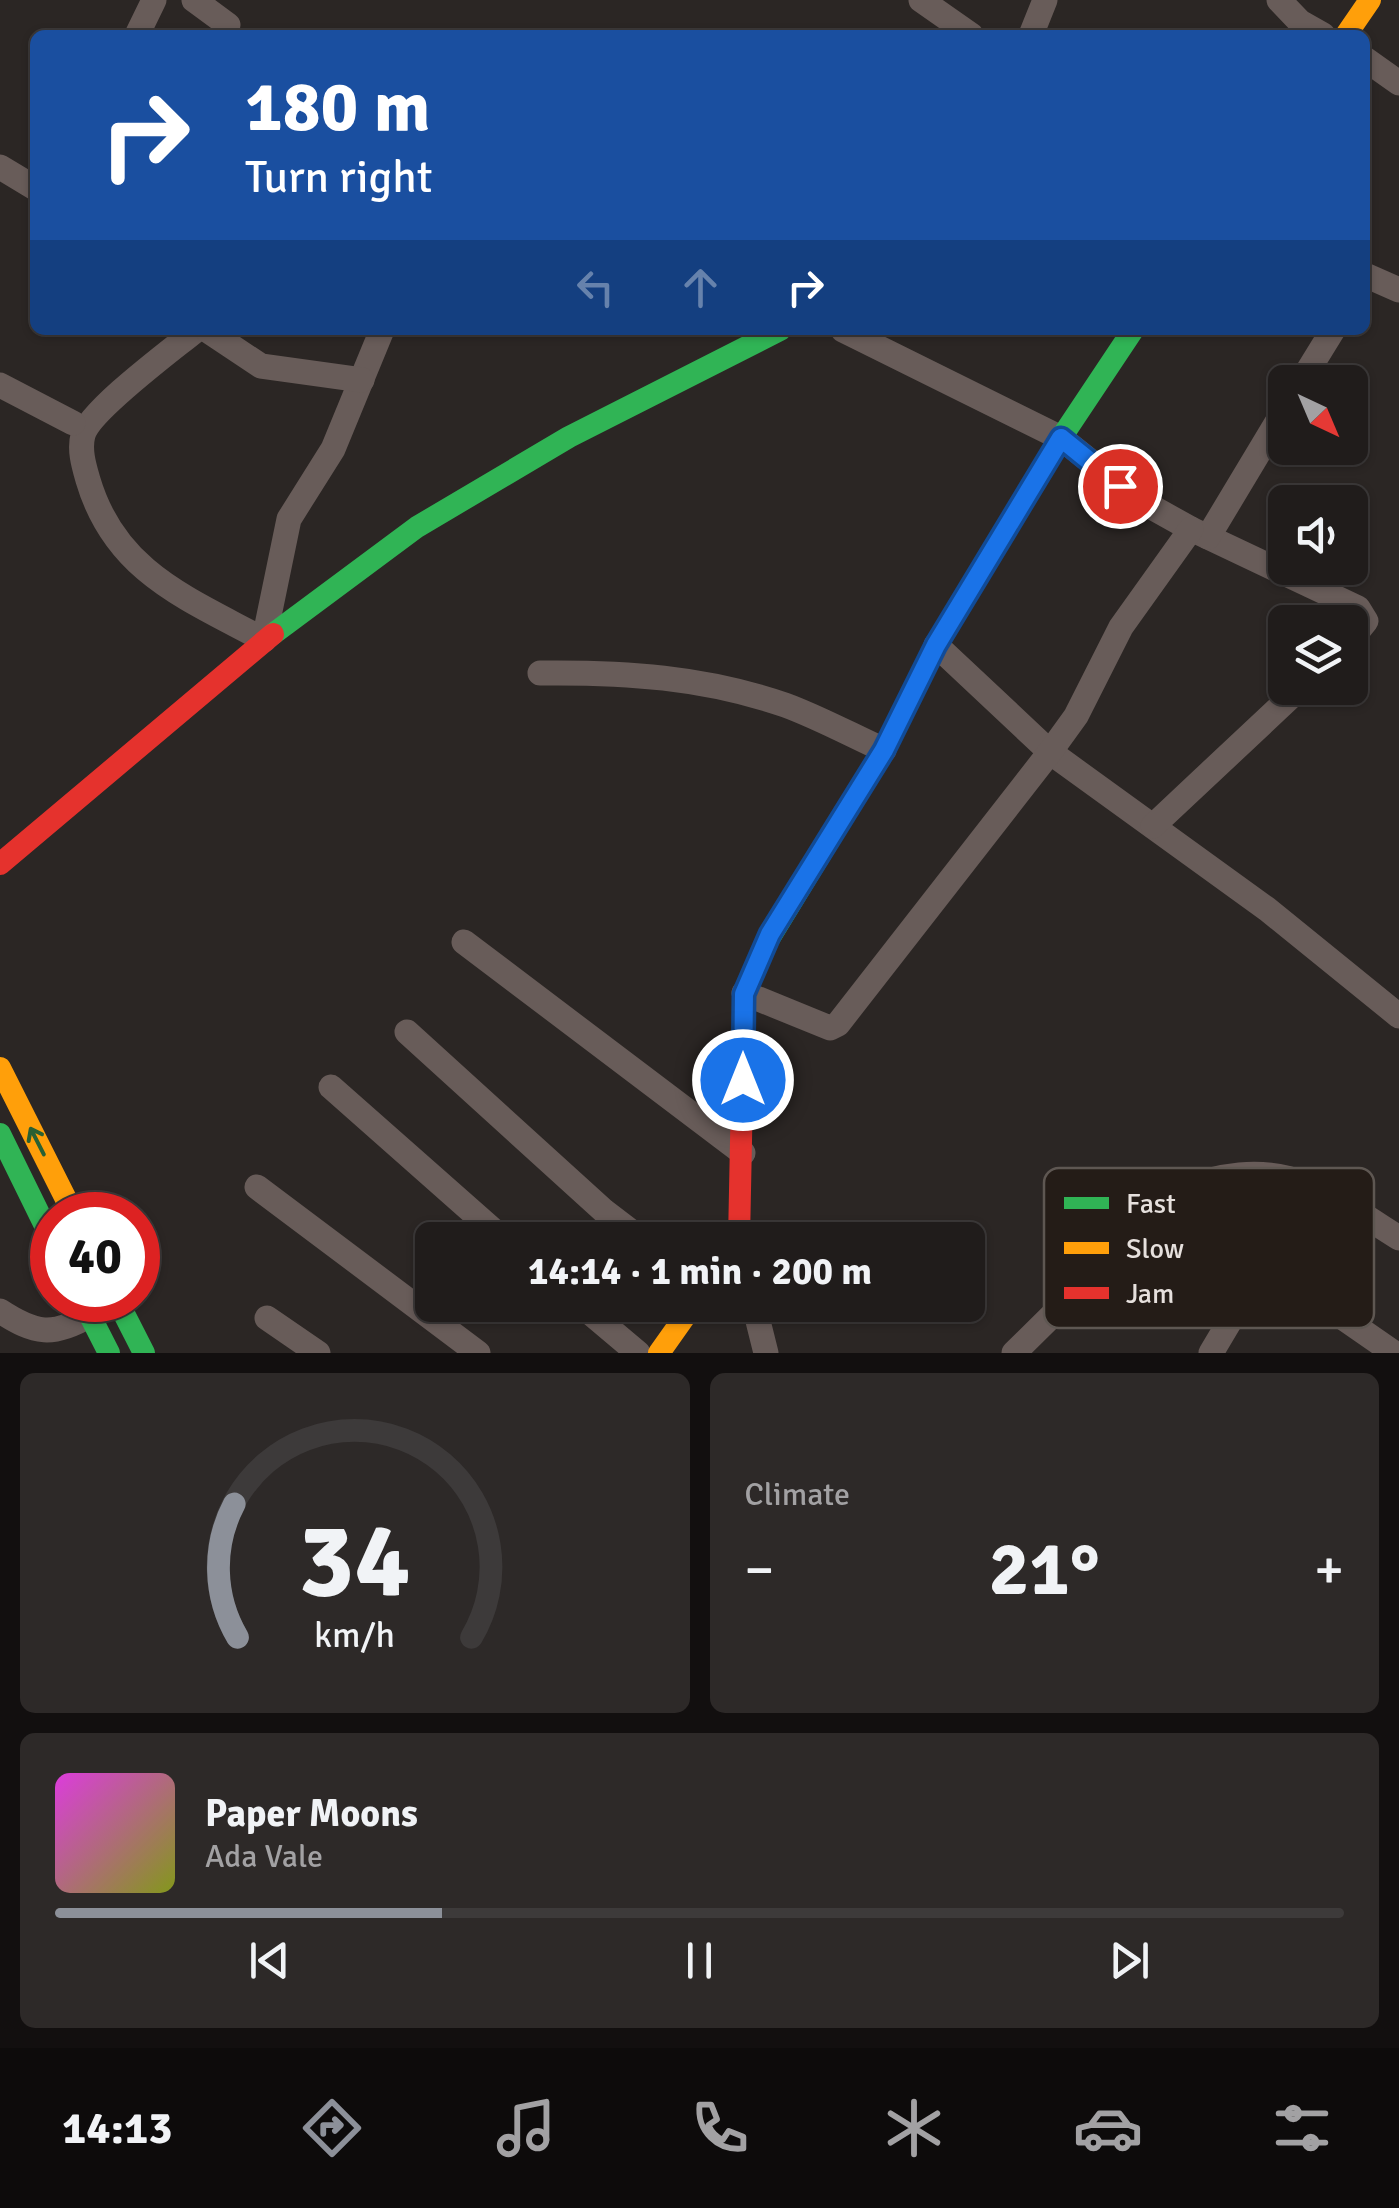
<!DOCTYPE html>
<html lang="en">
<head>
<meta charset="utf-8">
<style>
  body { margin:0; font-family:Signika,sans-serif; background:#2d2928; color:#f1f3f6; height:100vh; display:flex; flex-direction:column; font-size:38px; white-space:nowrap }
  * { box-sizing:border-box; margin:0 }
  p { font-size:32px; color:#a2a1a3 }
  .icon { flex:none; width:55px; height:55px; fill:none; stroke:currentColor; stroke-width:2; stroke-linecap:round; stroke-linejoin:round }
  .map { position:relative; height:1353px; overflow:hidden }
  .details { display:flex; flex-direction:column; gap:20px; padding:20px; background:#120f0f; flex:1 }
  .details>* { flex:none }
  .top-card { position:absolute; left:30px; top:30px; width:1340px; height:305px; border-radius:15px; box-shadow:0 2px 8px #0004,0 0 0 2px #3d3a3a; background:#1a4fa0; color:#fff; overflow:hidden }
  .needle { width:65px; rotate:136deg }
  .buttons { position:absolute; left:1268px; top:365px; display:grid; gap:20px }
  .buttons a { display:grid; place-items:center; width:100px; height:100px; border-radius:15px; background:#201c1b; box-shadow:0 2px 8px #0004,0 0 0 2px #3d3a3a; font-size:50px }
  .speed { position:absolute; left:30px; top:1192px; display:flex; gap:20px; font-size:50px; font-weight:700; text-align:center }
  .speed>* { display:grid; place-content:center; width:130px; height:130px; border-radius:50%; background:#201c1b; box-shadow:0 2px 8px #0004,0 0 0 2px #3d3a3a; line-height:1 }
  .speed .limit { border:15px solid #d22; background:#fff; color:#111 }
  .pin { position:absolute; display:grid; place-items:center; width:85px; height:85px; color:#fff; margin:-42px; border:5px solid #fff; border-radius:50%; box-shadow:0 2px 10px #0007 }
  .me { position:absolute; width:110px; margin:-55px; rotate:0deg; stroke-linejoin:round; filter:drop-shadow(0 0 8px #0008) }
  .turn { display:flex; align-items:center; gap:35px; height:210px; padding:0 50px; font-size:45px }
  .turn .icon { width:130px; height:130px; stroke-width:2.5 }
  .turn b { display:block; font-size:70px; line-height:85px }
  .lanes { display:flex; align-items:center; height:95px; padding:0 50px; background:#0003; justify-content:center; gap:50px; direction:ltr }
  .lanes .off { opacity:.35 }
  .big { font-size:75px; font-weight:700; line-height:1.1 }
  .details .card { flex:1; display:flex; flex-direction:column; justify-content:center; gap:15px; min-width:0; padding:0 35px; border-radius:15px; background:#2d2928 }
  .details .dial { align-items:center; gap:0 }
  .dial svg { height:260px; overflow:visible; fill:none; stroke:#3d3a3a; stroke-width:7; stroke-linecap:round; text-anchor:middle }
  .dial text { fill:#f1f3f6; stroke:none }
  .song { display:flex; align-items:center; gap:30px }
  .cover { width:120px; height:120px; border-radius:15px; background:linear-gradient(135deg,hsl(300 70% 55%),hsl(70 70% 35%)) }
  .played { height:10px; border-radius:5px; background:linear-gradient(90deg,#8c9099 30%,#3d3a3a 30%) }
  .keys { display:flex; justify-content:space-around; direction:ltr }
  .heat { display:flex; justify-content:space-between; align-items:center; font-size:55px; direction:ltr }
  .details .tiles { flex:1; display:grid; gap:20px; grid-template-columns:1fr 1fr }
  .card:last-child { grid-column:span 2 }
  .trip { position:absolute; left:415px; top:1222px; width:570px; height:100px; border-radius:15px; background:#201c1b; box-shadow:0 2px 8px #0004,0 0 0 2px #3d3a3a; font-weight:700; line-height:100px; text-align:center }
  .menu { display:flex; height:160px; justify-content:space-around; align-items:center; background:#0d0b0b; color:#a2a1a3 }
  .menu .icon { width:70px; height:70px }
  .menu .current { color:#8c9099 }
  .menu b { font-size:45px; color:#f1f3f6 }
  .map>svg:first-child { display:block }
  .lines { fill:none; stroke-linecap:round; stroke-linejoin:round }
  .street { stroke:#685c59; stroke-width:25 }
  .fast { stroke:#30b455; stroke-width:22 }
  .slow { stroke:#ff9f0a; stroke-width:22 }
  .jam { stroke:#e5322d; stroke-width:22 }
  .oneway { stroke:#296033 }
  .route-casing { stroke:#114b97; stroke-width:25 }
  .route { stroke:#1a73e8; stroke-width:18 }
  .key { fill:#241c17; stroke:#5e5752; stroke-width:2.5 }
  .key-label { font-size:28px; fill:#e6e0dd }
</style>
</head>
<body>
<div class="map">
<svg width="1399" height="1353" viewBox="0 0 1399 1353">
  <rect width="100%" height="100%" fill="#2b2624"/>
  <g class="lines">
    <!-- street -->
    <g class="street">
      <path d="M194,0L228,25"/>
      <path d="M921,0L971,35"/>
      <path d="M1279,0L1300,22L1323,35"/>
      <path d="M137,35L154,0"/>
      <path d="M1031,35L1045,0"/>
      <path d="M1365,59L1399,83"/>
      <path d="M0,167L35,188"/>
      <path d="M1365,275L1399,290"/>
      <path d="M196,330C173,349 90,410 83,435C79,450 84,466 88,480C115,572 187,598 264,640L289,519L333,449L382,330"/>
      <path d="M207,330L261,366L362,380"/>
      <path d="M843,330L1061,438L1139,500L1191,529L1358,608L1366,621L1350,641"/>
      <path d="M1301,382L1333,330"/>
      <path d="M0,385L73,423"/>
      <path d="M1208,537L1285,409"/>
      <path d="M936,645L1050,752L1267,909L1399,1016"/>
      <path d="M540,673C624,672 704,677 785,705C818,717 851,735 884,750"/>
      <path d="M1153,826L1300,688"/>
      <path d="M464,942L743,1153"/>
      <path d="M744,993L830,1028L838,1024L1050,752L1076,716L1121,627L1191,529"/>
      <path d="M407,1032L604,1211L642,1240"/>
      <path d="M331,1087L504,1240"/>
      <path d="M257,1187L478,1353"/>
      <path d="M1267,1265L1394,1353"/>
      <path d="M581,1305L638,1353"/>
      <path d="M754,1305L766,1353"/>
      <path d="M0,1311C35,1334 53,1337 90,1315"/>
      <path d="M267,1318L318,1353"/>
      <path d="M1014,1353L1179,1190C1279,1153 1317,1186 1399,1238"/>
      <path d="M1211,1353L1312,1183"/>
    </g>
    <!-- fast -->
    <g class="fast">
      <path d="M273,634L417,527L569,437L780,330"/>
      <path d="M764,947L884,750L936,645L1061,438L1133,330"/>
      <path d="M0,1134L52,1240"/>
      <path d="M82,1300L109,1353"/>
      <path d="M117,1300L144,1353"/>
    </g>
    <!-- slow -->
    <g class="slow">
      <path d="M1346,35L1370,0"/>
      <path d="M0,1068L74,1215"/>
      <path d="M659,1353L693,1305"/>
    </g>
    <!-- jam -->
    <g class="jam">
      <path d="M0,864L273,634"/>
      <path d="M739,1240L744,993L764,947"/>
    </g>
  </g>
  <!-- one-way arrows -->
  <defs><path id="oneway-shaft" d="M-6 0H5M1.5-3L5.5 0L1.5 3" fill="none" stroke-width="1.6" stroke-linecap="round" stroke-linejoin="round" transform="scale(2.5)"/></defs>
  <use class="oneway" href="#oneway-shaft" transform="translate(37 1141) rotate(-117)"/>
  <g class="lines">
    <defs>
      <path id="route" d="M743,1080L744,994L770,934L884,750L936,645L1061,438L1120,486"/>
    </defs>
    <!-- route casing -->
    <use href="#route" class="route-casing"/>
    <!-- route -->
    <use href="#route" class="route"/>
  </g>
  <!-- legend -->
  <rect x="1044" y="1168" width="330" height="160" rx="15" class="key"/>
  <rect x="1064" y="1197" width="45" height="12" fill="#30b455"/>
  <rect x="1064" y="1242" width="45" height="12" fill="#ff9f0a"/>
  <rect x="1064" y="1287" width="45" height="12" fill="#e5322d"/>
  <g class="key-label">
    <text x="1126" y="1213">Fast</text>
    <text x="1126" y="1258">Slow</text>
    <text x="1126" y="1303">Jam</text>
  </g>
</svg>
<div class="buttons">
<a><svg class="needle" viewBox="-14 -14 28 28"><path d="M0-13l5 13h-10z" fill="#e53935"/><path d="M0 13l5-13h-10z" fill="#a2a1a3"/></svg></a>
<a><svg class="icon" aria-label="sound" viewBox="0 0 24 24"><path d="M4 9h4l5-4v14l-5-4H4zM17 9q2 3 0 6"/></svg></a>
<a><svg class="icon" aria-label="layers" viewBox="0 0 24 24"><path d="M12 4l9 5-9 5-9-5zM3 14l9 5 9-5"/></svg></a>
</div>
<div class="speed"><div class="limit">40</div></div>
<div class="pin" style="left:1120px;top:486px;background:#d93025"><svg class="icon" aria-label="arrive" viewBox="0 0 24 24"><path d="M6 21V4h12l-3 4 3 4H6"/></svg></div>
<svg class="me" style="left:743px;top:1080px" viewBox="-20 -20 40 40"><circle r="17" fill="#1a73e8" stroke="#fff" stroke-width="3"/><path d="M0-11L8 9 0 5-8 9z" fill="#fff"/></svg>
<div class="trip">14:14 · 1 min · 200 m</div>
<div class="top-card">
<div class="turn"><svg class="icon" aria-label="right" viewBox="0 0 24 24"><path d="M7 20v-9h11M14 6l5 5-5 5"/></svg><div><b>180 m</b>Turn right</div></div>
<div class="lanes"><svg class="icon off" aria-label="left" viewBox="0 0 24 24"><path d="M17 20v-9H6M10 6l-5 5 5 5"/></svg><svg class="icon off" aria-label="ahead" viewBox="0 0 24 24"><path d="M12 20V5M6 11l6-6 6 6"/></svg><svg class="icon" aria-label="right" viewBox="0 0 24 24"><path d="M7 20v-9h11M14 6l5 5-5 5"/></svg></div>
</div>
</div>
<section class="details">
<div class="tiles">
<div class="card dial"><svg viewBox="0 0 100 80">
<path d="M14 69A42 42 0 1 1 86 69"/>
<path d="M14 69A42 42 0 0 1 13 28" stroke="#8c9099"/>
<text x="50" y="56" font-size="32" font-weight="700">34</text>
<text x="50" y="72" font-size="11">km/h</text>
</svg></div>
<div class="card"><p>Climate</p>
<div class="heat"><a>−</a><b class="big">21°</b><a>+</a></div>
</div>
<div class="card">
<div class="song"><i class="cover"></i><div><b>Paper Moons</b><p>Ada Vale</p></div></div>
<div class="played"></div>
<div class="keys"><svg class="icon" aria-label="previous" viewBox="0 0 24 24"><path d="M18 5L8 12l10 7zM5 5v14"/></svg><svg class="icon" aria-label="pause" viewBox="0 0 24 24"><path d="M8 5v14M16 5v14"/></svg><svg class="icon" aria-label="next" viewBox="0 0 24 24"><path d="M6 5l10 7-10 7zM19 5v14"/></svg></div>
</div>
</div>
</section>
<nav class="menu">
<b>14:13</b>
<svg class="icon current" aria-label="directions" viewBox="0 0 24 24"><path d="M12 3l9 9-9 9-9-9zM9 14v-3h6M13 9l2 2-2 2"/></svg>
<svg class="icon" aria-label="music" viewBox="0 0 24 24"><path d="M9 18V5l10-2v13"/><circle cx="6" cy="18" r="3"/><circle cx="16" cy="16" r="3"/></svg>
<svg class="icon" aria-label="phone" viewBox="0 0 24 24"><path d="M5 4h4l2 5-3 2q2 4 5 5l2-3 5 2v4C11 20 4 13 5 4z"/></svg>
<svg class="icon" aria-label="climate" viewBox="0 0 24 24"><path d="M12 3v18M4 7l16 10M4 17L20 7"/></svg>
<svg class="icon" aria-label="car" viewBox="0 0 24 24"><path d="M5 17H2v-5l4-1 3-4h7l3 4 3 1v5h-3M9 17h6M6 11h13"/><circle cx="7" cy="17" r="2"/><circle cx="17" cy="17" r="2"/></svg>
<svg class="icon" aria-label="filters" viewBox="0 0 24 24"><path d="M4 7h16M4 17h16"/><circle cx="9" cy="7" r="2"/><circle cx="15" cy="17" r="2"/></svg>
</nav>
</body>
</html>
